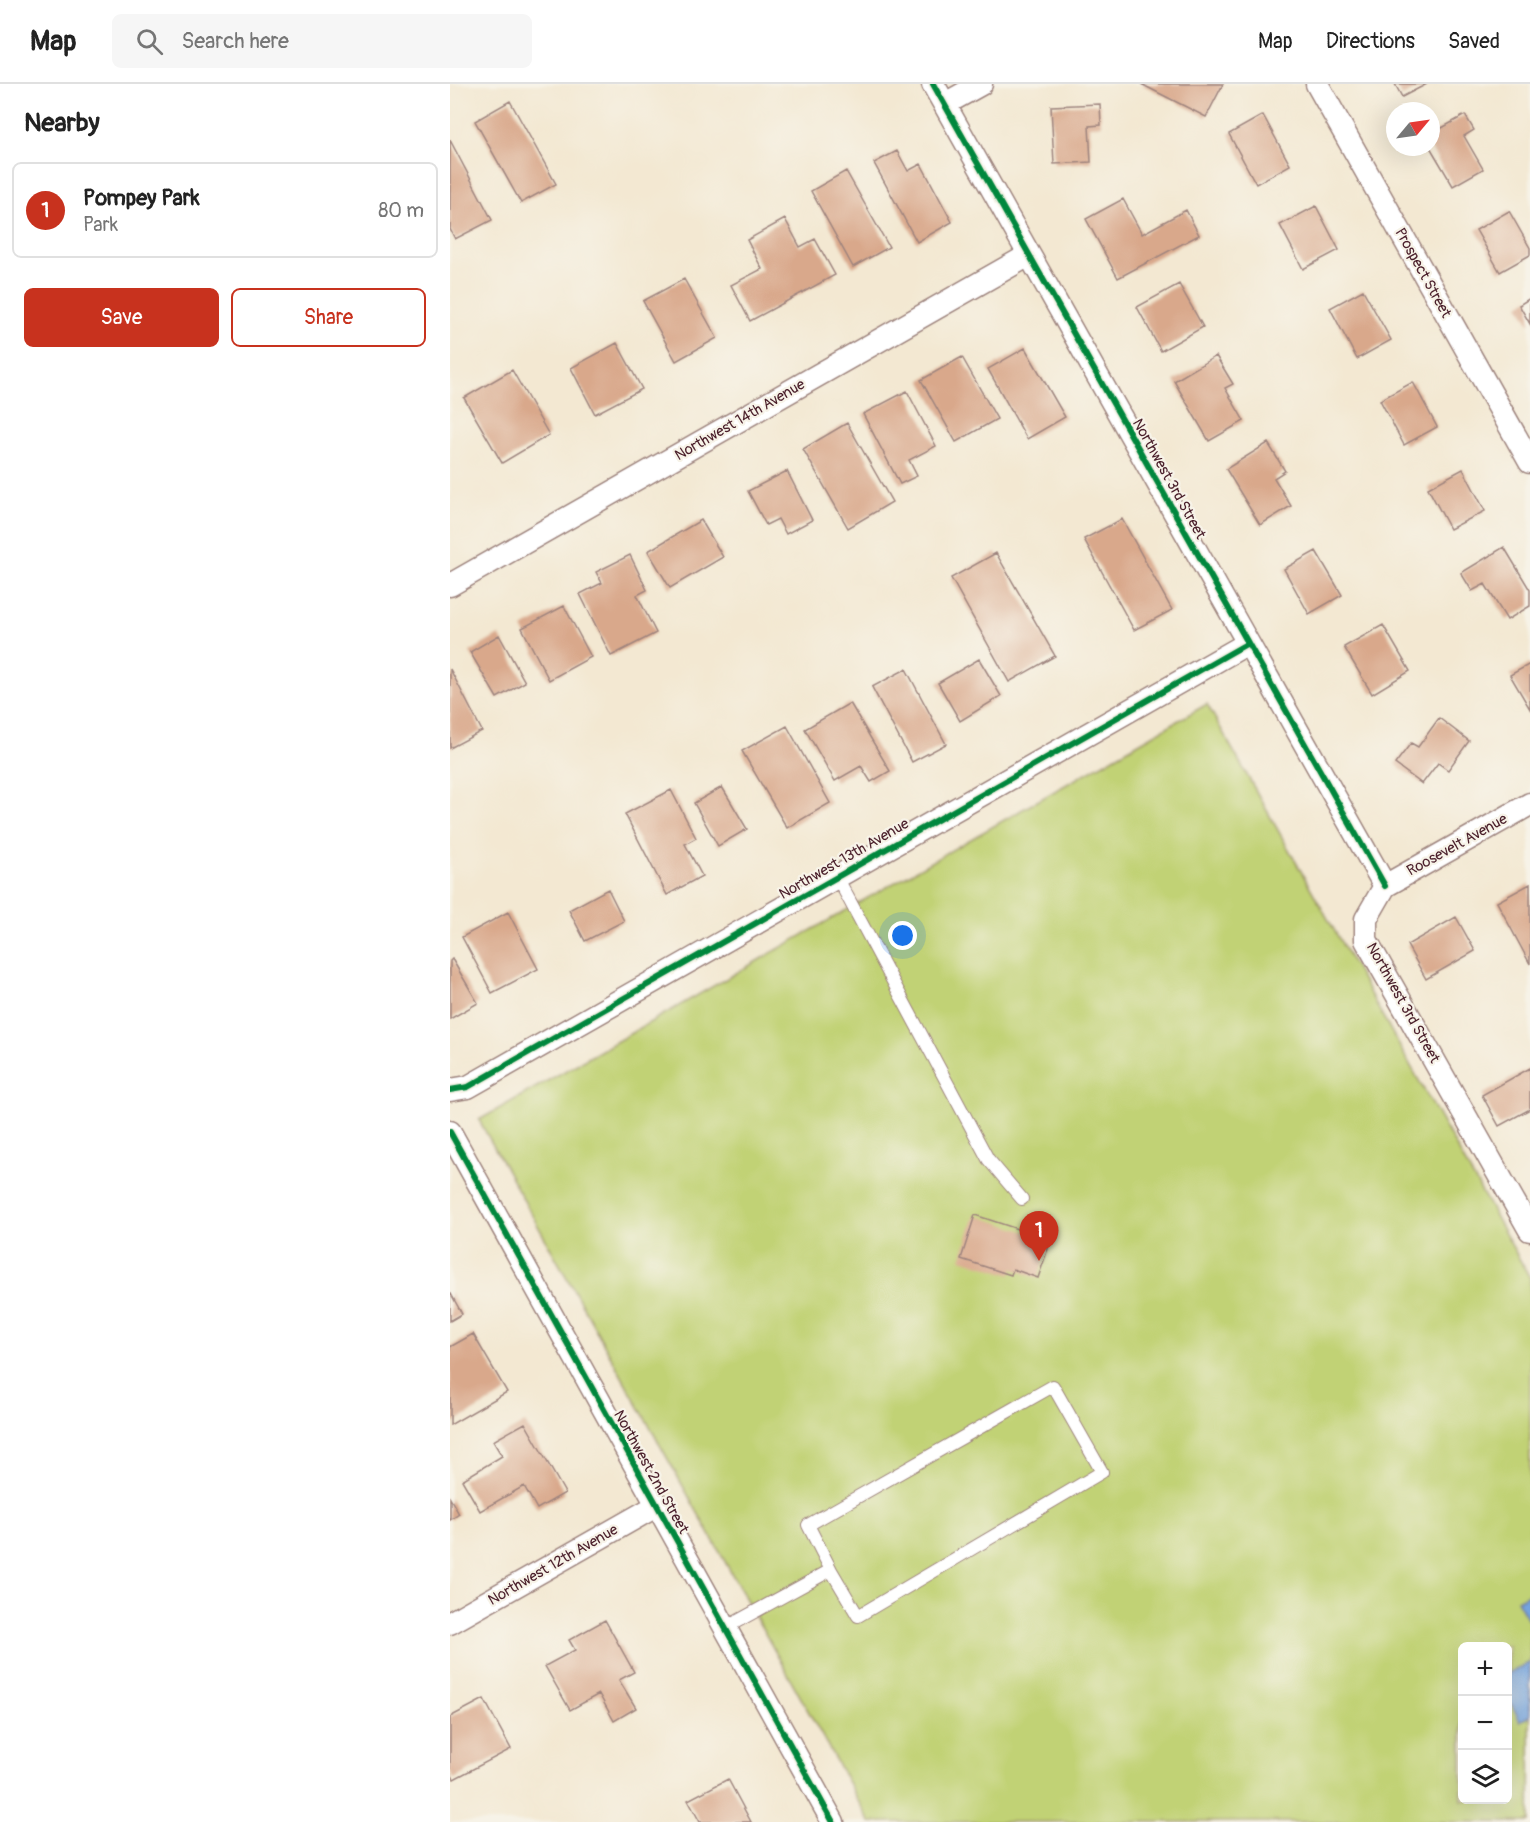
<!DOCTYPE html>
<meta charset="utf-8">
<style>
body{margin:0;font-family:Pangolin,sans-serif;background:#f6f6f6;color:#222}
.controls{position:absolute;right:18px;bottom:18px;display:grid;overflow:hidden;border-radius:9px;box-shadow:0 6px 24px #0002}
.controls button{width:54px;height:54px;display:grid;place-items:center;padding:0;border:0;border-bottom:2px solid #e0e0e0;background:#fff;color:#222;font:30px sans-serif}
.compass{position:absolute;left:936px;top:18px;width:54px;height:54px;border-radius:50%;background:#fff;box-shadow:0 6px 24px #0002;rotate:61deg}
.you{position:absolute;left:453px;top:852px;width:21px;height:21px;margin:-15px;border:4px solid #fff;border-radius:50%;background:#1a73e8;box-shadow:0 0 0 9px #1a73e833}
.badge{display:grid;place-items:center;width:39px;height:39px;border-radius:50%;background:#c8321e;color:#fff;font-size:20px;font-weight:700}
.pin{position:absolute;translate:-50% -50px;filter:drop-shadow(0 2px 3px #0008)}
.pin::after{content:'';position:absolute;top:32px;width:21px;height:18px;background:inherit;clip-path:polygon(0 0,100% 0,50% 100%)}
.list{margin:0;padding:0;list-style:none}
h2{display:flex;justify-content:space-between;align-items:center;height:78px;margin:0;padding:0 24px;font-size:26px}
h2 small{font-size:20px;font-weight:400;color:#767676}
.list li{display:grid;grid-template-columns:39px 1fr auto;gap:18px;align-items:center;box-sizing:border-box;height:96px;margin:0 12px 12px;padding:0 12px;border:2px solid #e0e0e0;border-radius:9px}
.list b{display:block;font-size:22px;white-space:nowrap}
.list p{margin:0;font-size:20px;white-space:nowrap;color:#767676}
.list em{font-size:20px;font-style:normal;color:#767676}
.actions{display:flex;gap:12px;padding:18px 24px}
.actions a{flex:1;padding:14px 0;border:2px solid #c8321e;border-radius:9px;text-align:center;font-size:21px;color:#c8321e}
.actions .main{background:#c8321e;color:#fff}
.icon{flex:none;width:33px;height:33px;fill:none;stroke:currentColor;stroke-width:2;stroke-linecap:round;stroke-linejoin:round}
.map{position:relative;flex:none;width:1080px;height:1738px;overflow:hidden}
header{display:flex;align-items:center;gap:36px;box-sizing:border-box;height:84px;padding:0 30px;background:#fff;border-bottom:2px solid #e0e0e0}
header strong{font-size:28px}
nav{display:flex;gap:33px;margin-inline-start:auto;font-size:21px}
.search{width:420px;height:54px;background:#f6f6f6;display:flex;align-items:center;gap:15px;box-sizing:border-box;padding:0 21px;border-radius:9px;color:#767676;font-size:22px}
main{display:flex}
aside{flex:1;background:#fff}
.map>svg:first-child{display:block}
.green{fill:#c1d274;stroke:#867850;stroke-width:1.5;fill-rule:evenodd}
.water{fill:#75a4df;stroke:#606285;stroke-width:1.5}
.building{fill:#d9a88b}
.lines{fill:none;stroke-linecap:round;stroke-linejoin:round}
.service-casing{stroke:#9e847e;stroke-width:14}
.minor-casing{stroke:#9e847e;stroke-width:25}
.service{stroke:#fff;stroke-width:12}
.minor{stroke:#fff;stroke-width:22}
.cycleway-casing{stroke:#f7f3e8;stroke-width:10}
.cycleway{stroke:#00873e;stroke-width:6}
.labels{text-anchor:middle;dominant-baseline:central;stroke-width:4.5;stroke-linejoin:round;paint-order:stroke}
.street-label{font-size:15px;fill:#4a1f2b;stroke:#f7f3e8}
</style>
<header>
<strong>Map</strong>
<div class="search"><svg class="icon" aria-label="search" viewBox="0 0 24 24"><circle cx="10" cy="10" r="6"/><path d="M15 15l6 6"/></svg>Search here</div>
<nav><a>Map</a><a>Directions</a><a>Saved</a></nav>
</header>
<main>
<aside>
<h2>Nearby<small></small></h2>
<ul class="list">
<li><span class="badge">1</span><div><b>Pompey Park</b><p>Park</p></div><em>80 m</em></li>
</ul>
<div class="actions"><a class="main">Save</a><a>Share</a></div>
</aside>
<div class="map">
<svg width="1080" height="1738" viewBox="0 0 1080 1738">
<rect width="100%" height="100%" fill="#f7f3e8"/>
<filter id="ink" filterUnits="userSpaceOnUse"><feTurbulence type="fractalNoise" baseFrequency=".0167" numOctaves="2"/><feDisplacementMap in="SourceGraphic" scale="12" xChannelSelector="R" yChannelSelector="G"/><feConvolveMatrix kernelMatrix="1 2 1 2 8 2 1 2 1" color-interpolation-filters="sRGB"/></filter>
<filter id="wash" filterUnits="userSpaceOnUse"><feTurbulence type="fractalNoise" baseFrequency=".008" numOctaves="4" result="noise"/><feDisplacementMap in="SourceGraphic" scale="24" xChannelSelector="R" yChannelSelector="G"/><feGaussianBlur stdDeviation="1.35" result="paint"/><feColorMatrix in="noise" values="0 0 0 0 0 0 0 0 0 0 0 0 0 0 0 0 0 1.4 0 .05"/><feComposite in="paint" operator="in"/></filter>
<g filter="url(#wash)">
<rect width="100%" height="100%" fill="#f3e8d2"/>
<path class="green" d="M 757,620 L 1080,1194 L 1080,1738 L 420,1738 L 29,1036 ZM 1012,1562 L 1058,1562 L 1058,1716 L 1012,1716 Z"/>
<path class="water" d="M 1080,1509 L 1080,1539 L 1067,1516 Z
M 1080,1578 L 1080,1632 L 1070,1637 L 1058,1614 L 1058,1590 Z"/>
<g id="blocks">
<path class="building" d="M 691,0 L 773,0 L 756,33 Z
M 945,0 L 977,0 L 952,13 Z
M 60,17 L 106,100 L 71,119 L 25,37 Z
M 650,20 L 651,41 L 639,42 L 641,78 L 604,80 L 601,22 Z
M 813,31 L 840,81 L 806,100 L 779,50 Z
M 1015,31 L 1024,46 L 1014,52 L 1033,85 L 1003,102 L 980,63 L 981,50 Z
M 0,56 L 42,136 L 5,155 L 0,145 Z
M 447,67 L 458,87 L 471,80 L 502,138 L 467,158 L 424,79 Z
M 396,87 L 439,163 L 403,183 L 361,107 Z
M 673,115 L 692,150 L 736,126 L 749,151 L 668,194 L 636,135 Z
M 866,122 L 889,166 L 853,185 L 830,141 Z
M 1059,127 L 1080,164 L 1080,171 L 1050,188 L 1026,146 Z
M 335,135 L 350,163 L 365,155 L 385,191 L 300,237 L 281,201 L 312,185 L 297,156 Z
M 234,195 L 267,254 L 226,277 L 193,217 Z
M 729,200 L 753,243 L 711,267 L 687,223 Z
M 913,206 L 941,256 L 907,275 L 880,224 Z
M 1080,214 L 1080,240 L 1069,221 Z
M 167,259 L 192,305 L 145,330 L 121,284 Z
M 575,264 L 615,333 L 577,355 L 538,285 Z
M 766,272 L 783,300 L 775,304 L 794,337 L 759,357 L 724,297 Z
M 512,273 L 547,335 L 506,358 L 471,296 Z
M 62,286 L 99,351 L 52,379 L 14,314 Z
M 963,298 L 987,343 L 954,361 L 930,316 Z
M 457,307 L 486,362 L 459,376 L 467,392 L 450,400 L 413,330 Z
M 397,339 L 442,418 L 398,444 L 353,365 Z
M 818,359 L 835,387 L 824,394 L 841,422 L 810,441 L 776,385 Z
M 1013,385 L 1035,427 L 1000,445 L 978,404 Z
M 337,387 L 362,436 L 336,450 L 328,435 L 316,441 L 298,407 Z
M 672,435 L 722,526 L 684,546 L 634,455 Z
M 251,436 L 273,473 L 220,504 L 198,467 Z
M 1054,463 L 1080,506 L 1080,522 L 1057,536 L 1035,500 L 1022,507 L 1011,489 Z
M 866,467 L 892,511 L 859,530 L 834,485 Z
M 546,469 L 605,572 L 559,598 L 501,494 Z
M 180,471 L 197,506 L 187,511 L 206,549 L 161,572 L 130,510 L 152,499 L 146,488 Z
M 114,522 L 141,573 L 99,596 L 72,544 Z
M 933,541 L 960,587 L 922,610 L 894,563 Z
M 49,551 L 75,598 L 47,614 L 20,568 Z
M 529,575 L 551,612 L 510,637 L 488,599 Z
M 1080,580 L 1080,625 L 1060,591 Z
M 0,585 L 32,647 L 0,664 Z
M 456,585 L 496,660 L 462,678 L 422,603 Z
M 400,619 L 440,687 L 421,698 L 411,682 L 385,697 L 355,645 Z
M 989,634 L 1019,657 L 998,686 L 988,679 L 972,700 L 945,680 L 961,659 L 968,663 Z
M 337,642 L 380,719 L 337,744 L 292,667 Z
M 272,703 L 297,745 L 268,762 L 244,719 Z
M 221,706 L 246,754 L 235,760 L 252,792 L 217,811 L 175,730 Z
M 1080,800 L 1080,880 L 1047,818 Z
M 158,805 L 174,837 L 135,857 L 119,826 Z
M 58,828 L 88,885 L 42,909 L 12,853 Z
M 1006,833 L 1025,867 L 976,895 L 957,861 Z
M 2,875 L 28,919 L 0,935 L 0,877 Z
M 1080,984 L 1080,1025 L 1049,1042 L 1032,1011 Z
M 525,1131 L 601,1156 L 588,1194 L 563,1185 L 561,1191 L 511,1175 Z
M 0,1208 L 12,1230 L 0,1237 Z
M 23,1250 L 57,1308 L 0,1341 L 0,1263 Z
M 75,1339 L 115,1409 L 87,1425 L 74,1402 L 30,1427 L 12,1396 L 52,1372 L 43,1357 Z
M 0,1414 L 9,1430 L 0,1436 Z
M 155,1536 L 184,1588 L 169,1596 L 186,1624 L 164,1637 L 149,1610 L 120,1626 L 95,1582 L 125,1566 L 119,1556 Z
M 34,1615 L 61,1665 L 4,1695 L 0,1688 L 0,1633 Z
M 278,1695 L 301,1738 L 250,1738 L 238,1716 Z"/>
</g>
</g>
<g filter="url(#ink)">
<use href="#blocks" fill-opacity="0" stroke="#9e847e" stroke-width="1.5"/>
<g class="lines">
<g class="service-casing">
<path id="service" d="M 387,793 L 538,1075 L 572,1115
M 275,1544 L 381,1486 L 358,1441 L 603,1302 L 652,1388 L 408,1532 L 381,1486"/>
</g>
<g class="minor-casing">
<path id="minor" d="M 483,0 L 935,802
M 867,0 L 1080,378
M 495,20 L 531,0
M 0,501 L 579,171
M 935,802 L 916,835 L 916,856 L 1080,1146
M 935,802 L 1080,720
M 0,1006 L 18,1003 L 798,559
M 0,1048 L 383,1738
M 0,1539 L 206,1422"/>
</g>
<use href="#service" class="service"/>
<use href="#minor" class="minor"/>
<g class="cycleway-casing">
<path id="cycleway" d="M 483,0 L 935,802
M 0,1006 L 18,1003 L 798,559
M 0,1048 L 383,1738"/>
</g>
<use href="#cycleway" class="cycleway"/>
</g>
</g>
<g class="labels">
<g class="street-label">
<text transform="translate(973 189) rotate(61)">Prospect Street</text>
<text transform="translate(290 336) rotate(-30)">Northwest 14th Avenue</text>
<text transform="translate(719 395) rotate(61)">Northwest 3rd Street</text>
<text transform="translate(1007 761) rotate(-29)">Roosevelt Avenue</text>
<text transform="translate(394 775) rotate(-30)">Northwest 13th Avenue</text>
<text transform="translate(953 919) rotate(61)">Northwest 3rd Street</text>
<text transform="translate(201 1388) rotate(61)">Northwest 2nd Street</text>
<text transform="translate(103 1481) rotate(-30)">Northwest 12th Avenue</text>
</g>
</g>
</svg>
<div class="controls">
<button>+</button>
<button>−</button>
<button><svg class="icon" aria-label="layers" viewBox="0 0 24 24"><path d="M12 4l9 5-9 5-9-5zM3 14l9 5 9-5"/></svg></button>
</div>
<svg class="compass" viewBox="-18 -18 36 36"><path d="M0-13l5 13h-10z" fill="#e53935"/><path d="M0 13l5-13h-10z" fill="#767676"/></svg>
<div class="you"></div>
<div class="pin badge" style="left:589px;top:1177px">1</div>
</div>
</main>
